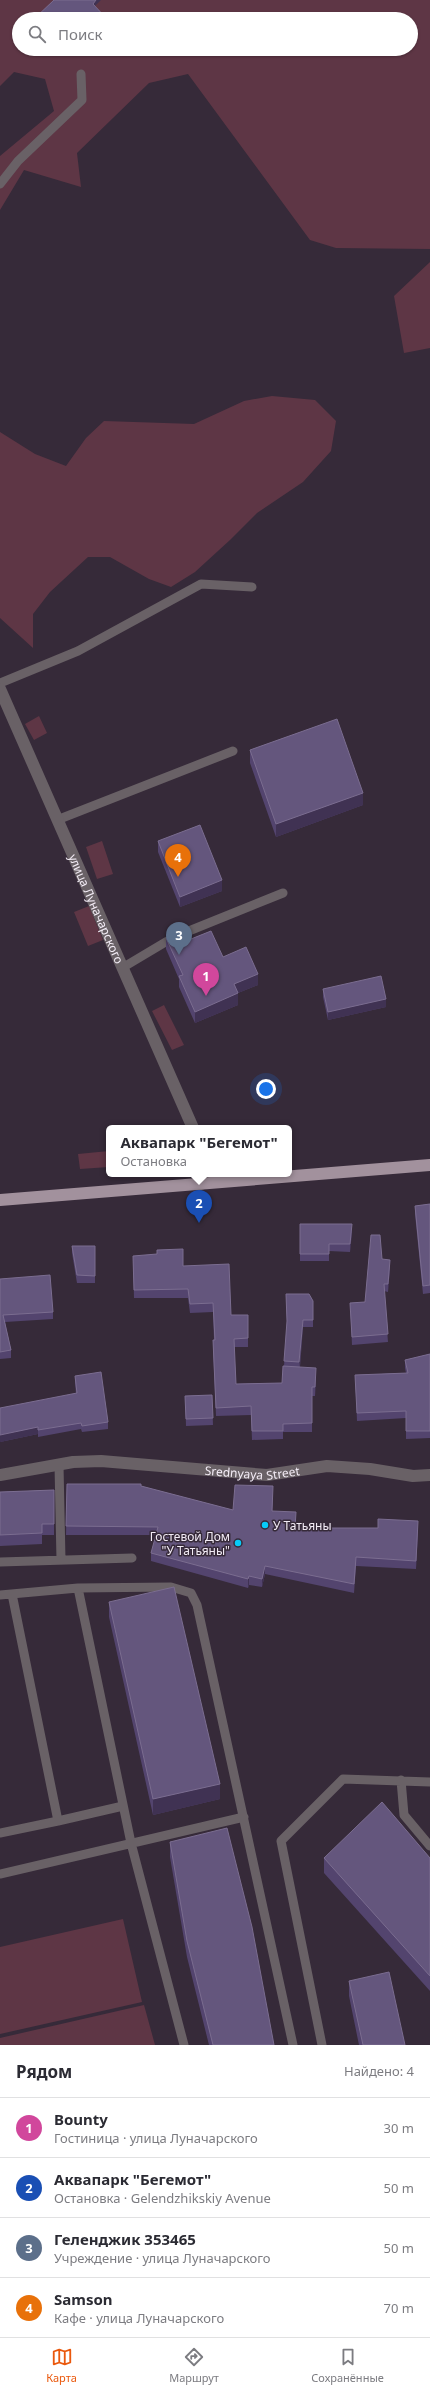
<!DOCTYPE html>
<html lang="ru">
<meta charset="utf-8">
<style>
body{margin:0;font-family:"Noto Sans",sans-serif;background:#f2f2f3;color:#2b2b33}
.you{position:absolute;left:266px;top:1089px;width:14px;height:14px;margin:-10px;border:3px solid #fff;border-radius:50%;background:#1a73e8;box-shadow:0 0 0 6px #1a73e833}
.badge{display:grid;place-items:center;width:26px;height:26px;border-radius:50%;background:#ea580c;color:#fff;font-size:13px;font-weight:700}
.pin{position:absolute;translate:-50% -33px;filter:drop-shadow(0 1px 2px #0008)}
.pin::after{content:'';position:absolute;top:21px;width:14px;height:12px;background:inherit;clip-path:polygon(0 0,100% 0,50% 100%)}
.popup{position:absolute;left:106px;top:1125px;width:186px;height:52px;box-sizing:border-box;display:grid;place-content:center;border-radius:6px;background:#fff;filter:drop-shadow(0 1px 3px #0005);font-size:13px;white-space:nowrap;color:#7c7c81}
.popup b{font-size:15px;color:#2b2b33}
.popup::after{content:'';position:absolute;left:50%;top:100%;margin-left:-8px;border:8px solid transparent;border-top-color:#fff}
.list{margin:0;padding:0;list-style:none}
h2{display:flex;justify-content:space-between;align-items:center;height:52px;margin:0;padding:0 16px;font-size:17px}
h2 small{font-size:13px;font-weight:400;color:#7c7c81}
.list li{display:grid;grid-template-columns:26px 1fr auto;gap:12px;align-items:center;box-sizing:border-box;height:60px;padding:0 16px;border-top:1px solid #e1e1e2}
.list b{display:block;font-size:15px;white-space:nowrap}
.list p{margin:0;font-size:13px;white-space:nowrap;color:#7c7c81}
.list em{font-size:13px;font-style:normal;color:#7c7c81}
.icon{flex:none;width:22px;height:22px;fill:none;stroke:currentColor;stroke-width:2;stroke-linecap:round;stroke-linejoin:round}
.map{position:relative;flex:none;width:430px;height:2045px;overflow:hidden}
.search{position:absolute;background:#fff;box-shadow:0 1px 3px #0004;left:12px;right:12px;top:12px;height:44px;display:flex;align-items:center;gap:10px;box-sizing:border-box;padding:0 14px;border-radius:22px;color:#7c7c81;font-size:15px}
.sheet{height:292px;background:#fff}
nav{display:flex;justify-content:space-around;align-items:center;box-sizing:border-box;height:56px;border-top:1px solid #e1e1e2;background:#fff;font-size:11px;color:#7c7c81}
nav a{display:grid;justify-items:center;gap:2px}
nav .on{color:#ea580c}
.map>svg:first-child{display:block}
.green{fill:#5e3645;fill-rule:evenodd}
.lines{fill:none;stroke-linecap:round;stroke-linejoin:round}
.lane{stroke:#696166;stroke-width:9}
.street{stroke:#696166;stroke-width:12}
.primary{stroke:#a2919d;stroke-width:12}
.wall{fill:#53446e}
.shaded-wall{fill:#403253}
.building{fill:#64567d;stroke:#7b6d90}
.poi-dot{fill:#07cbf9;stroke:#362a39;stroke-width:1.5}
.labels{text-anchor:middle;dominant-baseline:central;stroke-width:3;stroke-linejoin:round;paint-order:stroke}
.street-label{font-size:12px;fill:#f3ecf6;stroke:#362a39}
.poi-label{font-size:12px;fill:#f3ecf6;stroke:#362a39;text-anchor:start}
</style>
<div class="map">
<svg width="430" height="2045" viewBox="0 0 430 2045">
<rect width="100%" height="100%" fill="#362a39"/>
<path class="green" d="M 0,0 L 430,0 L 430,249 L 336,248 L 310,240 L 188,74 L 149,83 L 77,153 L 81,187 L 24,170 L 0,210 L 0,156 L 54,111 L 45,79 L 14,72 L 0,86 ZM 19,19 L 411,19 L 411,49 L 19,49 Z
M 430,262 L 430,348 L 404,353 L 394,296 Z
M 272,396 L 315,400 L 336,421 L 331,451 L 303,482 L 257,513 L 230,540 L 195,572 L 171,587 L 149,579 L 110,557 L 88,557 L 50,592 L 33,614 L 33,648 L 0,618 L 0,432 L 35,454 L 66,466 L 86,438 L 104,421 L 194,424 L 244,401 Z
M 39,716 L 47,733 L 34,740 L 25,724 Z
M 102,841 L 113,874 L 97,879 L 86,847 Z
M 89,906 L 103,940 L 88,946 L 74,912 Z
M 164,1005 L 184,1045 L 172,1050 L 152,1011 Z
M 109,1151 L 109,1167 L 80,1169 L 78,1154 Z
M 123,1919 L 142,2002 L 0,2034 L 0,1947 Z
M 144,2005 L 155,2045 L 0,2045 L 0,2038 Z"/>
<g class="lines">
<path class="lane" d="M 0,184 L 18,161 L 82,100 L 81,74
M 0,683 L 78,651 L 201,584 L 252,587
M 57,820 L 233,751
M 122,968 L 174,937 L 283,893
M 59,1465 L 61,1560
M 0,1562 L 132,1558
M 78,1588 L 171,1587 L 191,1593 L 197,1605 L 293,2045
M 12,1594 L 58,1821 L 123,1806
M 0,1595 L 78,1588 L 131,1843 L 184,2045
M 401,1780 L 404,1815 L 430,1846
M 0,1833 L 58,1821
M 0,1874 L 244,1817
M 322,2045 L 281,1841 L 343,1779 L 430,1782"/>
<g class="street">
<path id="s1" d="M 0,689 L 193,1128"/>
<path d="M 201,1174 L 201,1184"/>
<path id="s2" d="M 0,1475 L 73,1462 L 101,1461 L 267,1475 L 327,1466 L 370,1469 L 413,1476 L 430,1475"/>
</g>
<path class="primary" d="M 0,1200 L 430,1165"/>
</g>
<path class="wall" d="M 56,49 L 67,49 L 61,54 Z
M 89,49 L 99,49 L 94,54 Z
M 250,750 L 363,805 L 276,837 L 250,763 Z
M 158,841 L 222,891 L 180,907 L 158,852 Z
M 166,938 L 186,941 L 223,957 L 258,985 L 238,993 L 238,1005 L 195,1023 L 179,987 L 179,979 L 166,949 Z
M 323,989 L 386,1007 L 328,1020 L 323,997 Z
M 430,1204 L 430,1293 L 423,1294 L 415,1214 L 415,1206 Z
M 300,1224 L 352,1232 L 350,1252 L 329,1251 L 329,1261 L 300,1261 Z
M 72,1246 L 95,1246 L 95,1283 L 77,1283 L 72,1253 Z
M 133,1256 L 183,1266 L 231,1315 L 248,1315 L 248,1347 L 234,1347 L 236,1384 L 282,1383 L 284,1366 L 287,1323 L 286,1294 L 313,1301 L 313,1327 L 303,1327 L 300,1367 L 316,1377 L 315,1396 L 312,1396 L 312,1432 L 283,1432 L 283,1439 L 252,1440 L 251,1415 L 216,1416 L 213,1348 L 213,1340 L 214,1340 L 213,1312 L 190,1313 L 188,1298 L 134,1298 Z
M 382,1259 L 390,1268 L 388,1292 L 384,1291 L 388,1342 L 352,1345 L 350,1303 L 365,1302 Z
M 0,1279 L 53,1312 L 53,1319 L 5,1322 L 11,1350 L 11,1358 L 0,1359 Z
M 430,1354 L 430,1438 L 406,1439 L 406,1418 L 357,1421 L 355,1375 L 406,1373 L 405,1368 L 405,1360 Z
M 75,1376 L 108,1422 L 108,1429 L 82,1432 L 81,1429 L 38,1437 L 38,1434 L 0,1442 L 76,1394 L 75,1382 Z
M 212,1395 L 213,1425 L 186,1426 L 185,1396 Z
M 67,1484 L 141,1486 L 233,1510 L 273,1495 L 272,1511 L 296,1521 L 296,1528 L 418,1530 L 416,1569 L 356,1566 L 354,1593 L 265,1574 L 262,1587 L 249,1585 L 248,1588 L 151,1561 L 151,1553 L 156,1535 L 66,1535 Z
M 54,1490 L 54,1535 L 42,1535 L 42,1544 L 0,1546 L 0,1492 Z
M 109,1602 L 220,1799 L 153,1815 L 109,1617 Z
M 170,1842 L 274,2045 L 209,2045 L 187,1957 L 170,1857 Z
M 324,1858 L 430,1858 L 430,1991 L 324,1873 Z
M 349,1981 L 405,2045 L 359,2045 L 349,1996 Z"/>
<path class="shaded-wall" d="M 96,0 L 101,0 L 93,8 L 93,4 Z
M 63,49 L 67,49 L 61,54 L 61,50 Z
M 95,49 L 99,49 L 94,54 L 94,50 Z
M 363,793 L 363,805 L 276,837 L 276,824 Z
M 222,880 L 222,891 L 180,907 L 180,897 Z
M 258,974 L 258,985 L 238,993 L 238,1005 L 195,1023 L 195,1012 L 234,984 Z
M 386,999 L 386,1007 L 328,1020 L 328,1012 Z
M 352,1224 L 352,1232 L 350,1252 L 350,1244 Z
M 390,1260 L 390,1268 L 388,1292 L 388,1284 Z
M 303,1320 L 303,1327 L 299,1369 L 299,1362 Z
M 316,1368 L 316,1377 L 315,1396 L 315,1387 Z
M 38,1427 L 38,1434 L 0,1442 L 0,1435 Z
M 273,1486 L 273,1495 L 272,1519 L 272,1511 Z
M 418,1521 L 418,1530 L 416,1569 L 416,1561 Z
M 265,1566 L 265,1574 L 262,1587 L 262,1579 Z
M 249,1576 L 249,1585 L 248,1588 L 248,1579 Z
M 220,1784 L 220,1799 L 153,1815 L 153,1799 Z"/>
<path class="building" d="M 54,0 L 96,0 L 93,4 L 107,19 L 34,19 Z
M 337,719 L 363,793 L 276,824 L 250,750 Z
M 200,825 L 222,880 L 180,897 L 158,841 Z
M 182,930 L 186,941 L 211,931 L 223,957 L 246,947 L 258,974 L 234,984 L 238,993 L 195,1012 L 179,976 L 183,975 L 166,938 Z
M 381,976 L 386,999 L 328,1012 L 323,989 Z
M 430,1204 L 430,1285 L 423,1286 L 415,1206 Z
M 300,1224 L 352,1224 L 350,1244 L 329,1244 L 329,1254 L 300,1254 Z
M 371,1235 L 380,1235 L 382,1259 L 390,1260 L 388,1284 L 384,1284 L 388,1334 L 352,1337 L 350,1303 L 365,1302 Z
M 72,1246 L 95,1246 L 95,1276 L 77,1275 Z
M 183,1249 L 183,1266 L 229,1264 L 231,1315 L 248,1315 L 248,1338 L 234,1339 L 236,1384 L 282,1383 L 283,1366 L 316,1368 L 315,1387 L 312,1387 L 312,1423 L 283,1424 L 283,1431 L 252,1431 L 251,1406 L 216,1408 L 213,1340 L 215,1340 L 213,1303 L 190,1304 L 188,1289 L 134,1290 L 133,1256 L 157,1254 L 157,1250 Z
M 50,1275 L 53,1312 L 3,1315 L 11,1350 L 0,1352 L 0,1279 Z
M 286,1294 L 309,1294 L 313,1301 L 313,1320 L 303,1320 L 299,1362 L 284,1361 L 287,1321 Z
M 430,1354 L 430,1431 L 406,1431 L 406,1411 L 357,1413 L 355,1375 L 408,1373 L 405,1360 Z
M 101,1372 L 108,1422 L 82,1426 L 81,1423 L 38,1430 L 38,1427 L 0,1435 L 0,1408 L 77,1393 L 75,1376 Z
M 212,1395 L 213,1418 L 186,1419 L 185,1396 Z
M 67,1484 L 141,1484 L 141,1486 L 233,1510 L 235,1485 L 273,1486 L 272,1511 L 296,1512 L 295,1528 L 378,1528 L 378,1519 L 418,1521 L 416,1561 L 356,1557 L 354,1584 L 265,1566 L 262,1579 L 249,1576 L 248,1579 L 151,1553 L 158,1527 L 66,1526 Z
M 54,1490 L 54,1524 L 42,1524 L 42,1533 L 0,1535 L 0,1492 Z
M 174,1587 L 220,1784 L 153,1799 L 109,1602 Z
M 382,1802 L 430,1858 L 430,1976 L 324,1858 Z
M 227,1828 L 252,1927 L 274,2045 L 213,2045 L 187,1941 L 170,1842 Z
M 389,1972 L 405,2045 L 363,2045 L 349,1981 Z"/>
<g class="poi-dot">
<circle cx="265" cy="1525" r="4"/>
<circle cx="238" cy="1543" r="4"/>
</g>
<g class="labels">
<g class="street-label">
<text stroke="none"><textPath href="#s1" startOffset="240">улица Луначарского</textPath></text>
<text stroke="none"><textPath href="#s2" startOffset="254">Srednyaya Street</textPath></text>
</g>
<g class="poi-label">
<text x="273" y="1525">У Татьяны</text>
<text x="230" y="1536" text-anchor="end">Гостевой Дом<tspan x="230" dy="14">"У Татьяны"</tspan></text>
</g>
</g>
</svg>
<div class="you"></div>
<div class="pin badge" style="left:206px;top:996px;background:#d1479c">1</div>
<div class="pin badge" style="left:199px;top:1223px;background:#1a4fb4">2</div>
<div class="popup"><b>Аквапарк &quot;Бегемот&quot;</b>Остановка</div>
<div class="pin badge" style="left:179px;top:955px;background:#5c6f8a">3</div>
<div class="pin badge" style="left:178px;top:877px;background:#e8710a">4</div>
<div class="search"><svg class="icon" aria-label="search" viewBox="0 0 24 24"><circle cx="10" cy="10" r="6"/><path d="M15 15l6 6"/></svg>Поиск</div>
</div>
<section class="sheet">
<h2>Рядом<small>Найдено: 4</small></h2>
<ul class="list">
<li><span class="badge" style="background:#d1479c">1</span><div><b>Bounty</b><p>Гостиница · улица Луначарского</p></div><em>30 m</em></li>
<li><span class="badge" style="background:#1a4fb4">2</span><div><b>Аквапарк &quot;Бегемот&quot;</b><p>Остановка · Gelendzhikskiy Avenue</p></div><em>50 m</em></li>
<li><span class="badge" style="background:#5c6f8a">3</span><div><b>Геленджик 353465</b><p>Учреждение · улица Луначарского</p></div><em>50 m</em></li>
<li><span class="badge" style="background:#e8710a">4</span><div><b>Samson</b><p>Кафе · улица Луначарского</p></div><em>70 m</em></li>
</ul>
</section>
<nav>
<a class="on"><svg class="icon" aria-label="map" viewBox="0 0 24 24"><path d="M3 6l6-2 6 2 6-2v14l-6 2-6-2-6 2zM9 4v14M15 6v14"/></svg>Карта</a>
<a><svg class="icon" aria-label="directions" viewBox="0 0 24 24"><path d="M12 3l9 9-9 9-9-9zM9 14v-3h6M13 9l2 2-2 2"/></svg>Маршрут</a>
<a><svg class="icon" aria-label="saved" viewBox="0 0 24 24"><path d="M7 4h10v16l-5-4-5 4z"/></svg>Сохранённые</a>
</nav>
